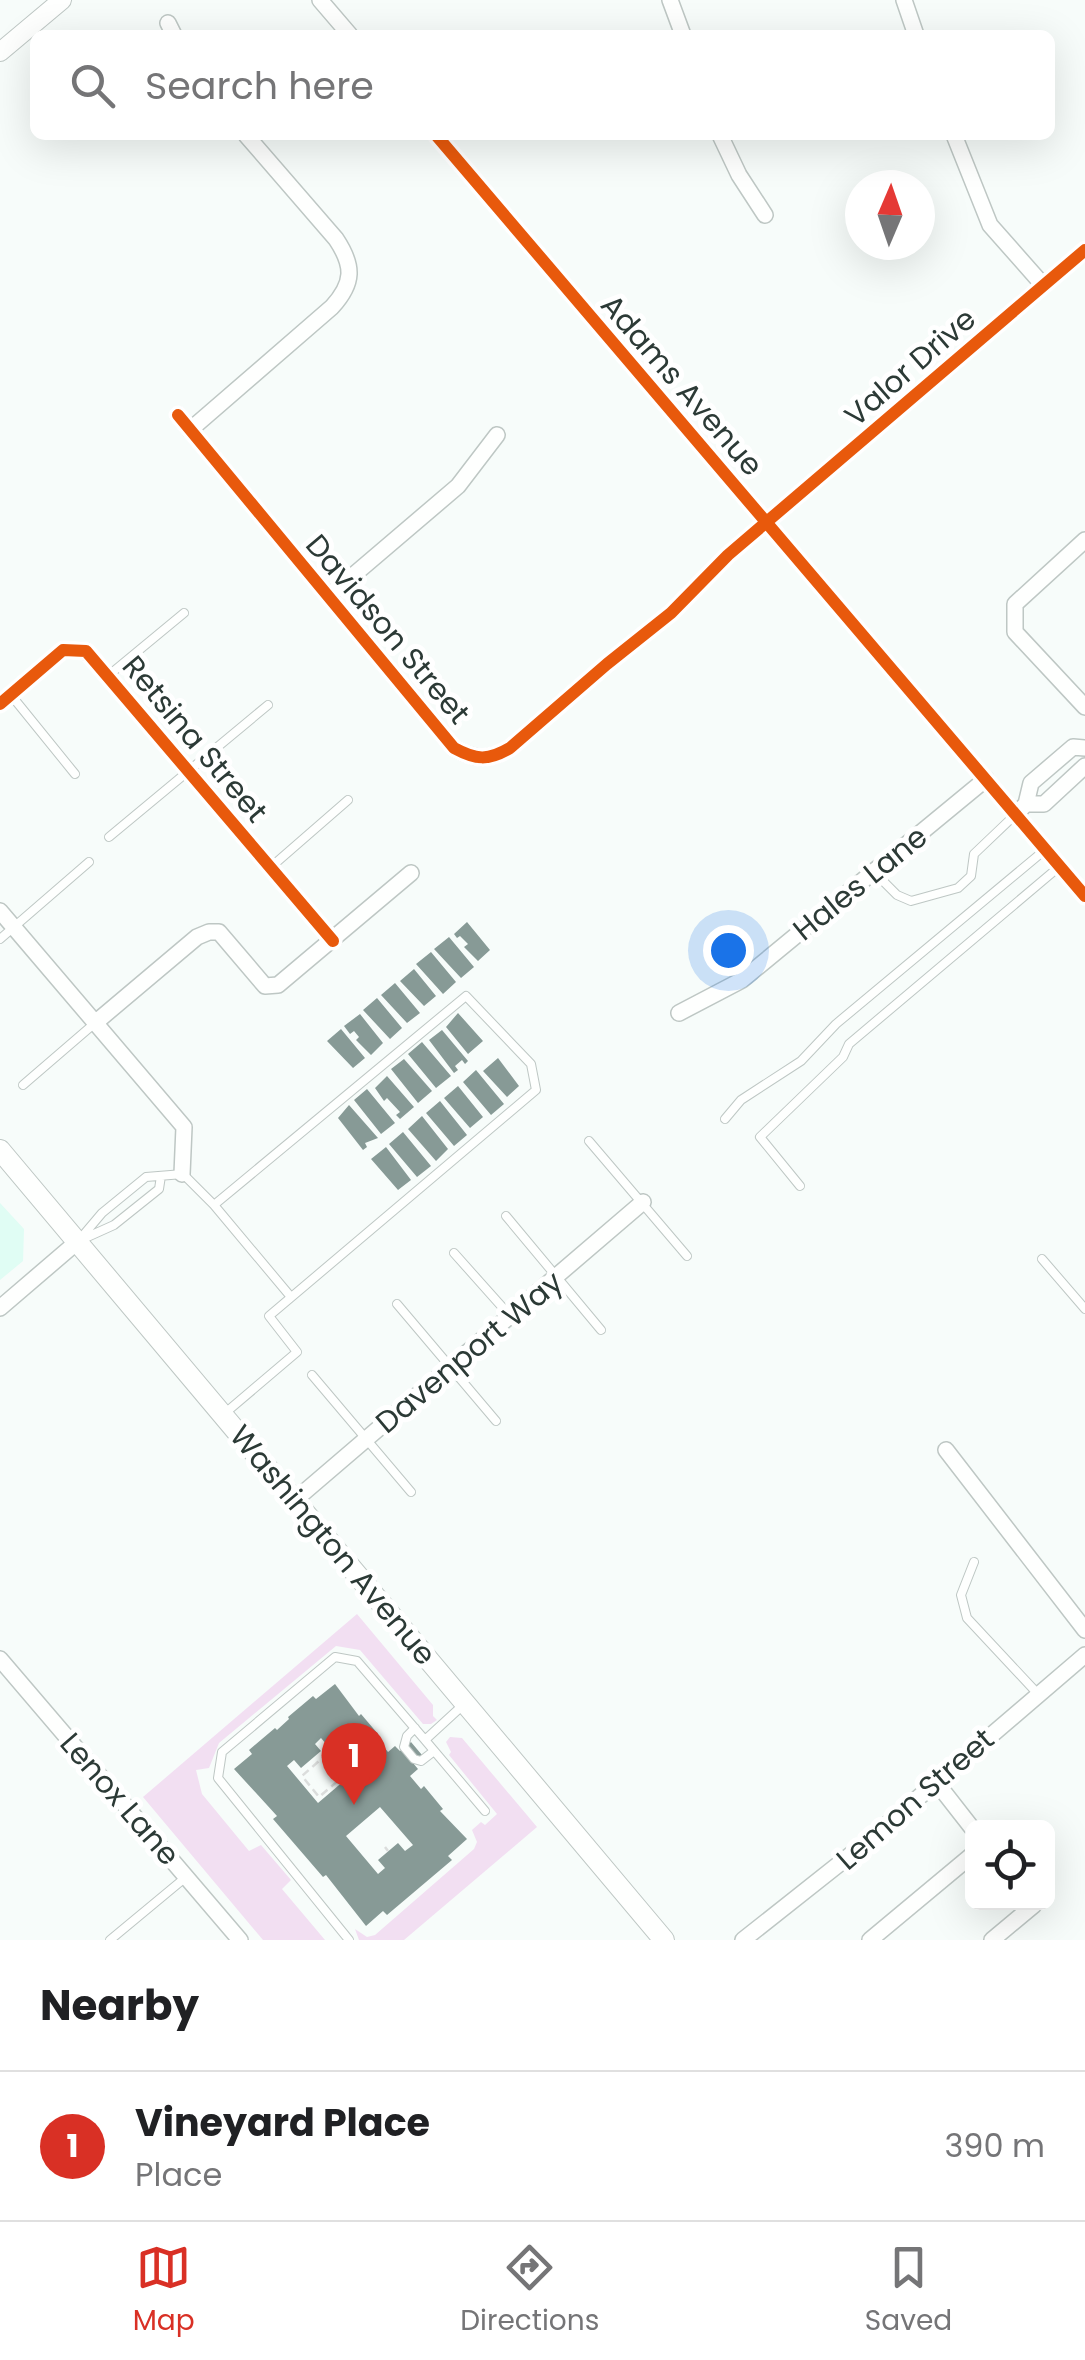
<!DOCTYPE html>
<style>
body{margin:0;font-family:Poppins,sans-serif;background:#f2f2f2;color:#202124}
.controls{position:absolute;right:30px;bottom:30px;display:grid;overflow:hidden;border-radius:15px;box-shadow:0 10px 40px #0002}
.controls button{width:90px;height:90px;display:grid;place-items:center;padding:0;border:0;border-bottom:2px solid #e0e0e0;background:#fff;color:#202124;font:50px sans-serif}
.compass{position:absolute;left:845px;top:170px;width:90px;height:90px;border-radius:50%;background:#fff;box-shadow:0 10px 40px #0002;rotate:2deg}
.you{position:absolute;left:728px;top:950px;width:35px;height:35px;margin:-25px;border:8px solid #fff;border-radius:50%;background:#1a73e8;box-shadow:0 0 0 15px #1a73e833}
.badge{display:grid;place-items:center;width:65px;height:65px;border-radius:50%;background:#d93025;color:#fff;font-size:32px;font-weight:700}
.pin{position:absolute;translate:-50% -82px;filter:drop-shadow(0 2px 5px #0008)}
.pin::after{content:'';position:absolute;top:52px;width:35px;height:30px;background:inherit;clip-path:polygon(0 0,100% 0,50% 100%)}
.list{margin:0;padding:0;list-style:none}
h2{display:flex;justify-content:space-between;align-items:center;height:130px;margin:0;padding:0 40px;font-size:42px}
h2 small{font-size:32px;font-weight:400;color:#757577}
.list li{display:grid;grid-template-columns:65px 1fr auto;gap:30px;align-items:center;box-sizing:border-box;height:150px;padding:0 40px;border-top:2px solid #e0e0e0}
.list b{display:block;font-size:38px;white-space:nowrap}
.list p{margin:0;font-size:32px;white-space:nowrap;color:#757577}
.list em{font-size:32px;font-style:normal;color:#757577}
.icon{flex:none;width:55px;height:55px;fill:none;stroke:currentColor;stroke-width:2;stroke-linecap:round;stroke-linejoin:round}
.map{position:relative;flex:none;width:1085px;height:1940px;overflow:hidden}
.search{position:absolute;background:#fff;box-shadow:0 10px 40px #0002;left:30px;right:30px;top:30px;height:110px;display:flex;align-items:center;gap:25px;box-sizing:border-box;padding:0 35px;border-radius:15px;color:#757577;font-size:38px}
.sheet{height:280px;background:#fff}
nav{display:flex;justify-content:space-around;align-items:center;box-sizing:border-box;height:140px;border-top:2px solid #e0e0e0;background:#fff;font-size:28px;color:#757577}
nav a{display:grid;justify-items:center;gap:5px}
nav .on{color:#d93025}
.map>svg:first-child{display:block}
.built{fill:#e0fdf4}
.green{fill:#f2dff2}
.building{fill:#879a96;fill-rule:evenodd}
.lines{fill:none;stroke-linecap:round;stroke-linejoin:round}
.service-casing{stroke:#bec7c4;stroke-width:10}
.minor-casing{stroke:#bec7c4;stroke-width:18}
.tertiary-casing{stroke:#bec7c4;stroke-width:20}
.secondary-casing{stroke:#bec7c4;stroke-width:22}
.path{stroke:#dbdddc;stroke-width:2.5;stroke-dasharray:8 5;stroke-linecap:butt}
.service{stroke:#fefffe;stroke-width:8}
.minor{stroke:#fefffe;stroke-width:15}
.tertiary{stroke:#fefffe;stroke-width:18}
.secondary{stroke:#fefffe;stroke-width:20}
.cycleway-casing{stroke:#fff;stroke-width:19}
.cycleway{stroke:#e8590c;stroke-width:12}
.labels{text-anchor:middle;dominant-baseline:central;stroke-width:10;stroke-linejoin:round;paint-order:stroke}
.street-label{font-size:30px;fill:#2c3a36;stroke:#fff}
</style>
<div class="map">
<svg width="1085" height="1940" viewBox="0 0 1085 1940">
<rect width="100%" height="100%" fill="#f7fcfa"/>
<path class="built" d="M 0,1203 L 24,1229 L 23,1261 L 0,1280 Z"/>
<path class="green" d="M 357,1614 L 433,1705 L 433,1716 L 437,1720 L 431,1724 L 423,1724 L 360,1650 L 336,1646 L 219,1743 L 209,1768 L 196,1770 L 202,1794 L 249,1851 L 261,1845 L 291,1880 L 282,1889 L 325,1940 L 263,1940 L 143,1797 Z
M 450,1737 L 462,1738 L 537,1827 L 404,1940 L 359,1940 L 355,1929 L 367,1937 L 375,1935 L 474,1849 L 477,1842 L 472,1830 L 481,1822 L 485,1825 L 497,1814 L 449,1755 L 451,1752 L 446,1742 Z"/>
<path class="building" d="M 467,922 L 490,950 L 478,961 L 464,947 L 468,944 L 460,936 L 457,938 L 454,934 Z
M 449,937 L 474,967 L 461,978 L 434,949 Z
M 431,952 L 456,982 L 443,994 L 416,964 Z
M 414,969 L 436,996 L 424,1006 L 400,981 Z
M 395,983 L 420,1013 L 407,1023 L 381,995 Z
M 377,998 L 402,1028 L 390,1039 L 363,1010 Z
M 458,1013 L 483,1041 L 468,1054 L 446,1027 Z
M 360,1014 L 383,1043 L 371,1055 L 356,1040 L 359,1037 L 354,1031 L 350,1034 L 344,1026 Z
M 341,1029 L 365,1058 L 353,1068 L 327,1041 Z
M 442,1030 L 468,1061 L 465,1064 L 462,1060 L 455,1066 L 458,1070 L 454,1073 L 429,1040 Z
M 422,1042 L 451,1076 L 436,1088 L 408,1054 Z
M 498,1058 L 519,1086 L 507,1097 L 483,1071 Z
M 404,1059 L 432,1091 L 418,1103 L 391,1069 Z
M 476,1070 L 504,1104 L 491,1115 L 463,1082 Z
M 387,1076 L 414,1107 L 400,1119 L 396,1115 L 400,1112 L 387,1098 L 384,1101 L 375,1088 Z
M 458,1086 L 483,1117 L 470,1128 L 444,1098 Z
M 367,1089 L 395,1123 L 381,1134 L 354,1100 Z
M 440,1101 L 467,1135 L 454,1146 L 426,1113 Z
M 349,1105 L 378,1138 L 365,1143 L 367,1147 L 363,1150 L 338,1118 Z
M 422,1116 L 448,1149 L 436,1161 L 408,1129 Z
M 403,1132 L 431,1166 L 417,1177 L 389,1144 Z
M 386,1147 L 411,1180 L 398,1190 L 371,1159 Z
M 335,1684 L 359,1716 L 361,1714 L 378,1734 L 375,1736 L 388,1752 L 395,1746 L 400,1751 L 411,1742 L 422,1755 L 413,1763 L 418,1769 L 410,1776 L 421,1789 L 424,1786 L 443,1809 L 440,1811 L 467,1839 L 448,1856 L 452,1860 L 387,1915 L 383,1911 L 366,1926 L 326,1875 L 323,1877 L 273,1819 L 277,1816 L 234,1769 L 252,1754 L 249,1750 L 275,1728 L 277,1730 L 289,1719 L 288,1717 L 313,1696 L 316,1699 ZM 321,1738 L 352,1774 L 318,1803 L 287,1766 L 294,1760 L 301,1768 L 321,1751 L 315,1744 ZM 380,1807 L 413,1845 L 405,1851 L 398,1843 L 378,1860 L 385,1868 L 378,1874 L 346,1836 Z"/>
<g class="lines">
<g class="service-casing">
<path id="service" d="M 109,675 L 184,613
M 11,695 L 75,774
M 109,837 L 268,705
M 271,867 L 348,800
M 874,872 L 897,895 L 911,901 L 958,888 L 971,876 L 974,854 L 1016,814
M 0,939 L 89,862
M 23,1085 L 95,1023
M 725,1119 L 741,1100 L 801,1061 L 836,1024 L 1046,849
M 589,1141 L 687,1256
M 800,1186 L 760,1137 L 843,1057 L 849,1044 L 1060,866
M 214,1205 L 466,996 L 531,1064 L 536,1090 L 269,1316 L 297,1352 L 224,1414
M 506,1216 L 601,1330
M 80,1239 L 102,1213 L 146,1177 L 183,1174 L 214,1205 L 291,1297
M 83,1239 L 114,1225 L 159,1189 L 161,1176
M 454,1253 L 511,1317
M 1042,1259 L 1085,1309
M 397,1304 L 496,1421
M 312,1375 L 411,1492
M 974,1562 L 961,1595 L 967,1618 L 1038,1694
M 415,1728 L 407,1736 L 404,1747 L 414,1759 L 421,1761 L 434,1751
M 425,1740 L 485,1811
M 110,1940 L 186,1877
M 349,1940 L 218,1778 L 222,1752 L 335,1657 L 357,1661 L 425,1740 L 462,1706"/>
</g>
<g class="minor-casing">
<path id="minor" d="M 320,0 L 350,35
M 670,0 L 683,35
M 904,0 L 916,35
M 168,23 L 174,35
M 436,135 L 1085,896
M 720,135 L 739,175 L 765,215
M 954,135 L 990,225 L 1043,285
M 178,415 L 454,748 C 476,760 488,761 510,748 L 607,664 L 671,613 L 728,555 L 1085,250
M 190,430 L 332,307 C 354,283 354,266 336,239 L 246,135
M 1085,540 L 1015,604 L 1015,632 L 1085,707
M 329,596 L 458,486 L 497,435
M 0,704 L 63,650 L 86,651 L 333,941
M 1026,804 L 1044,804 L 1085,766
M 1016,814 L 1026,804 L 1031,783 L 1073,747 L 1085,748
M 0,911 L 184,1127 L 182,1174
M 679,1013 L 742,980 L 986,779
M 95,1023 L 197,937 L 209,932 L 219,932 L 265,986 L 278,985 L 411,873
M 0,1308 L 77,1242
M 946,1450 L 1085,1630
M 295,1500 L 643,1202
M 0,1659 L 240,1940
M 936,1782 L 972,1828
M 743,1940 L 863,1845 L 1085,1655
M 870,1940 L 972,1855
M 992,1940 L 1034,1905 L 1032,1902"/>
</g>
<g class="tertiary-casing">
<path id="tertiary" d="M 0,52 L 62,0"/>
</g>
<g class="secondary-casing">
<path id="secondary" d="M 0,1150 L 664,1940"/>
</g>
<path class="path" d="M 328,1753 L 346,1774 L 319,1797 L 302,1776 Z
M 385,1847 L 388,1851"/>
<use href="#service" class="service"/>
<use href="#minor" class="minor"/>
<use href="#tertiary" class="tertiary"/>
<use href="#secondary" class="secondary"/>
<g class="cycleway-casing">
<path id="cycleway" d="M 436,135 L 1085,896
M 178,415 L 454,748 C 476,760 488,761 510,748 L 607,664 L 671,613 L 728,555 L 1085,250
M 0,704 L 63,650 L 86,651 L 333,941"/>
</g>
<use href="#cycleway" class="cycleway"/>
</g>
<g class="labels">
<g class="street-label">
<text transform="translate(910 367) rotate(-41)">Valor Drive</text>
<text transform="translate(682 385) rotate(49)">Adams Avenue</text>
<text transform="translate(388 629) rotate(50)">Davidson Street</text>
<text transform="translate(195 739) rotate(50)">Retsina Street</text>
<text transform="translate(860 883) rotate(-39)">Hales Lane</text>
<text transform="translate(469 1352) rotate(-40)">Davenport Way</text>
<text transform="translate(333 1545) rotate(50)">Washington Avenue</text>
<text transform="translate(120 1799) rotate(49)">Lenox Lane</text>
<text transform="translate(915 1799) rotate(-41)">Lemon Street</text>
</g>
</g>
</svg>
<div class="controls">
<button><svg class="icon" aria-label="locate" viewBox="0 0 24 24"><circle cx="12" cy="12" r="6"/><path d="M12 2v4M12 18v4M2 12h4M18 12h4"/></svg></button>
</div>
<svg class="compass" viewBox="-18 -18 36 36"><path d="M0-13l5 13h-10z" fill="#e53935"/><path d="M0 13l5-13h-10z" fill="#757577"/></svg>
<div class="you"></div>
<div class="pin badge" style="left:354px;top:1805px">1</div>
<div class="search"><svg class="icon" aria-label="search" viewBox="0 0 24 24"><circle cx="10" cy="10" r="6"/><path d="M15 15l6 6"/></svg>Search here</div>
</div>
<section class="sheet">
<h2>Nearby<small></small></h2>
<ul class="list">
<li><span class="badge">1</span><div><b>Vineyard Place</b><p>Place</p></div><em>390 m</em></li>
</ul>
</section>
<nav>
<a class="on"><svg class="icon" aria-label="map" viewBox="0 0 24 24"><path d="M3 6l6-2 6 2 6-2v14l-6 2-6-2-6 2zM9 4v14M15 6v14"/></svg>Map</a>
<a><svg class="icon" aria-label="directions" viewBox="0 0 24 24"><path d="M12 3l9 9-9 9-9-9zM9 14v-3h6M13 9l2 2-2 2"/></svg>Directions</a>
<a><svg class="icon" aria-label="saved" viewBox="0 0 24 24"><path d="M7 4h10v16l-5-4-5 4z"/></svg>Saved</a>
</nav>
